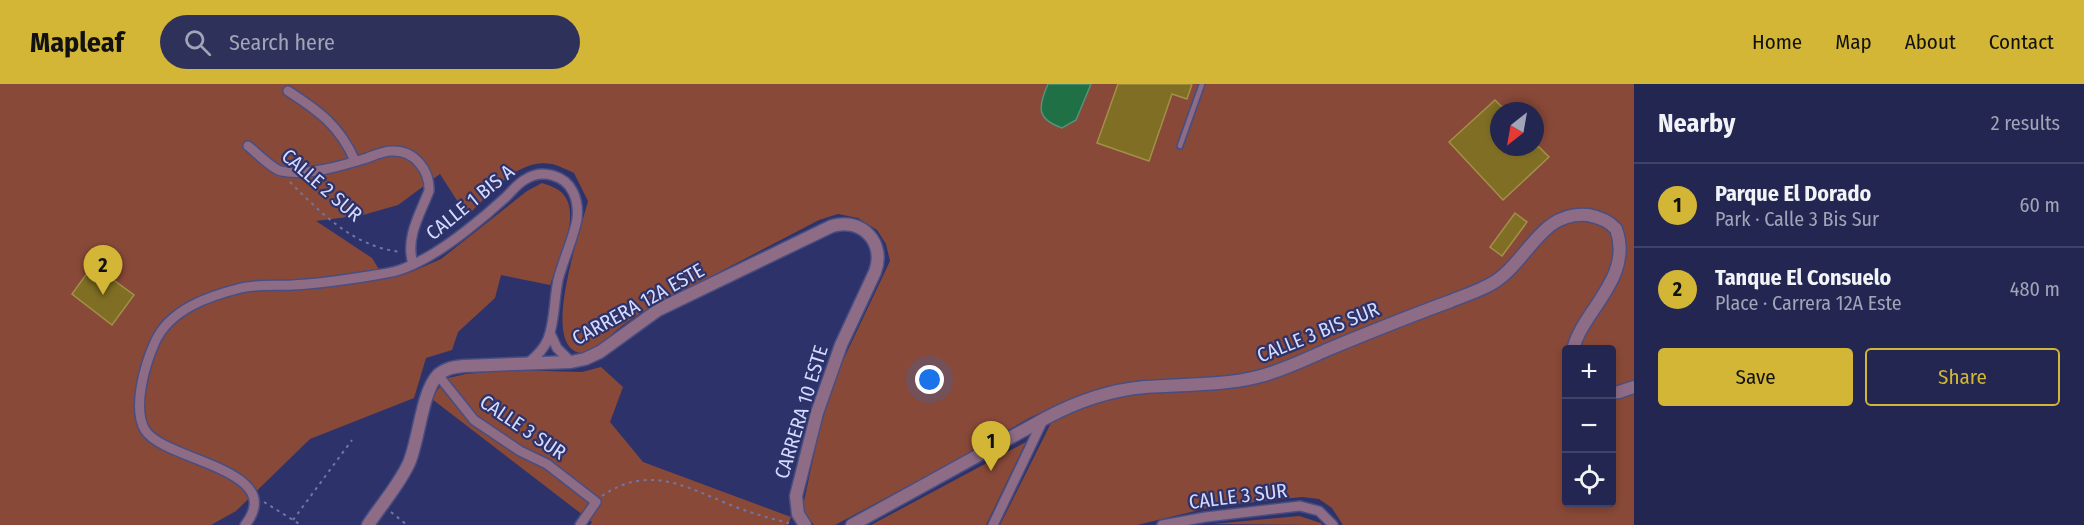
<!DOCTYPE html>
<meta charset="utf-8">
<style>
body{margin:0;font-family:"Fira Sans Condensed",sans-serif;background:#2e325a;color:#f1f3f6}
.controls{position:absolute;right:18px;bottom:18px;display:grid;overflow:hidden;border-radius:6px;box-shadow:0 3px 9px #0003}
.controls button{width:54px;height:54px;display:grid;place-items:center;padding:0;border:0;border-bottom:2px solid #3f4367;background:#222650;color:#f1f3f6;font:30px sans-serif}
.compass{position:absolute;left:1490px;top:18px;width:54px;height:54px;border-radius:50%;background:#222650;box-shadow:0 3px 9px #0003;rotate:211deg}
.you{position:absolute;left:930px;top:296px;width:21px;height:21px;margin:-15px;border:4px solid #fff;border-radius:50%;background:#1a73e8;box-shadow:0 0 0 9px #1a73e833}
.badge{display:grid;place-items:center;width:39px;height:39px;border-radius:50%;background:#d3b635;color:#111;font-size:20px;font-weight:700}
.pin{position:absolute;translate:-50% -50px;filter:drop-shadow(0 2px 3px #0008)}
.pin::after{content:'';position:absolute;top:32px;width:21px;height:18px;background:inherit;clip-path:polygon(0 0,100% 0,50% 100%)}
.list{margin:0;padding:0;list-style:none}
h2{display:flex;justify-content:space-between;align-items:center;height:78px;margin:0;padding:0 24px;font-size:26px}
h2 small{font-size:20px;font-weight:400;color:#a2a5b7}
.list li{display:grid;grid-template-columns:39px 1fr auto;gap:18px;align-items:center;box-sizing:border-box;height:84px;padding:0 24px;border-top:2px solid #3f4367}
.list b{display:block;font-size:22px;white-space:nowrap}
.list p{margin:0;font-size:20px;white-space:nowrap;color:#a2a5b7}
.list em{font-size:20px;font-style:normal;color:#a2a5b7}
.actions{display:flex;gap:12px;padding:18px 24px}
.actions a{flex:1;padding:14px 0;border:2px solid #d3b635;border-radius:6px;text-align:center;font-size:21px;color:#d3b635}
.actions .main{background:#d3b635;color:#111}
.icon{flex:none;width:33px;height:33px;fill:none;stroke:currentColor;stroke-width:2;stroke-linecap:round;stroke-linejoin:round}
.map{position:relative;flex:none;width:1634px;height:441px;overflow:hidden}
header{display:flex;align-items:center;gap:36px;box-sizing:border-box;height:84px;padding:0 30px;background:#d3b635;color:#111}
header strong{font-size:28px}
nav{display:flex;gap:33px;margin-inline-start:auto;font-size:21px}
.search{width:420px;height:54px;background:#2e325a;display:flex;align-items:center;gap:15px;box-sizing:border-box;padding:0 21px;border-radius:33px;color:#a2a5b7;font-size:22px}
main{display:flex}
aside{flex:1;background:#222650}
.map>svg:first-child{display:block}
.green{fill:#894938;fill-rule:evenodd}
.water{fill:#207045;stroke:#56907c;stroke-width:1.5}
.building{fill:#7f6e23;stroke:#a29048;stroke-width:1.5}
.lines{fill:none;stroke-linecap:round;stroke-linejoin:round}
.service-casing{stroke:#484e82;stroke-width:8}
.minor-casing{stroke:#484e82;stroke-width:12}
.tertiary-casing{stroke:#484e82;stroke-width:15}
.path{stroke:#7076a5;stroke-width:2;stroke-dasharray:3 4.5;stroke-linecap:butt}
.service{stroke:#8f6c86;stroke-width:4.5}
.minor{stroke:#8f6c86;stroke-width:9}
.tertiary{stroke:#8f6c86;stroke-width:12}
.labels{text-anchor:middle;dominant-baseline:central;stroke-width:4.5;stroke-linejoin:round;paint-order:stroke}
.street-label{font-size:20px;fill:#d4dbfe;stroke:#2d336a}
</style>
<header>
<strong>Mapleaf</strong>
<div class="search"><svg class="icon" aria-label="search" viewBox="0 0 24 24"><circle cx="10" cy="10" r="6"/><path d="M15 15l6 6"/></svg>Search here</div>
<nav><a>Home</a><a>Map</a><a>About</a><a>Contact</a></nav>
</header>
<main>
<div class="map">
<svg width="1634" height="441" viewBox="0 0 1634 441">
<rect width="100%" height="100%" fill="#2d336a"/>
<path class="green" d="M 0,0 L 1634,0 L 1634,441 L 1343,441 L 1332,424 L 1319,415 L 1302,413 L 1216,422 L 1137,441 L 1000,441 L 1060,321 L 1031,333 L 942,384 L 835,441 L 814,441 L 805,430 L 803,422 L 819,347 L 837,289 L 890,177 L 886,160 L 877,146 L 858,134 L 838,130 L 819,136 L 641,229 C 633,234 625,239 618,245 C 608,253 599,267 585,269 C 581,270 576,268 573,266 C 545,247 581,145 588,117 L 574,89 C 567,86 560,82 552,80 C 518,73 490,110 467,132 L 440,90 L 398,121 L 363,131 L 316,137 L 372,174 L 383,192 L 411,188 L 441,175 L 527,107 L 542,99 C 551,102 561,105 566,114 C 579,136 558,178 550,201 L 501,191 L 495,214 L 458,248 L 452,266 L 426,274 L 414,314 L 310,355 L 236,427 L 211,441 L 0,441 ZM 1499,27 L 1535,27 L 1535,63 L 1499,63 ZM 1566,266 L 1612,266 L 1612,418 L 1566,418 Z
M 601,283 L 623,303 L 610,338 L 643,378 L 791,433 L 788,441 L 590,441 L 592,438 L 432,315 L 438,305 L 448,294 L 466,290 L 509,286 L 582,288 Z
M 1026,358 L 986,441 L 871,441 Z
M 1299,432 L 1321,439 L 1322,441 L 1213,440 Z"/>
<path class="water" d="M 1048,0 L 1091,0 L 1076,36 L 1062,44 C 1036,35 1038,23 1048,0 Z"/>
<path class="building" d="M 1118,0 L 1192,0 L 1187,15 L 1172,10 L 1149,77 L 1097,59 Z
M 1495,16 L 1506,27 L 1499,27 L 1499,63 L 1539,63 L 1549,73 L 1503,116 L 1449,58 Z
M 1515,129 L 1527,138 L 1502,172 L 1490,163 Z
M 93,181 L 134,211 L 112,241 L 72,210 Z"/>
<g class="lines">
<g class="service-casing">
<path id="service" d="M 1180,62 L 1202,0"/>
</g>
<g class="minor-casing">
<path id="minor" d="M 288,7 C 319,27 340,42 355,77
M 248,62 C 256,68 272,85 281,87 C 305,93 344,81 367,74 C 375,71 385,66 394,67 C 415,67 430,87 429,107 C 420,130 405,154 413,180
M 550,249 L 557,264 L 571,278
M 438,291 L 474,336 L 520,367 L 547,380 L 596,418 L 580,441
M 245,441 C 289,385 164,377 145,346 C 132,324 145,280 155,258 C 170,225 209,212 241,204 C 257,200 276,202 292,201 C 318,200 344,196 369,192 C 381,190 394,189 405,184 C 428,175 448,161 467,146 C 480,136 493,125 506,113 C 512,107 518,99 526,95 C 542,85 565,91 573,108 C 577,116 578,126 577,135 C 574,153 563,176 558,196 C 554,215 555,237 548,255 C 544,265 537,272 528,279
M 993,441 L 1043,336
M 1162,441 L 1206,433 L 1300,422 L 1319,427 L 1333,441"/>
</g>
<g class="tertiary-casing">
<path id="tertiary" d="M 1612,309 L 1619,308 L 1634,303
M 368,441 C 381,421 399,401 409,379 C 419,356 422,307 438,291 C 446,284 454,283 464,282 L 571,278 L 585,275 L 600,268 L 658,226 L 832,142 C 862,133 886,159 875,188 L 841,261 L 817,329 L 796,412 L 798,430 L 805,441
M 852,441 L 1046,334 C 1076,318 1110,306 1145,303 C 1182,300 1221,302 1257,293 C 1282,287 1306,275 1329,265 C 1370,248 1410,232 1451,217 C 1468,210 1486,205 1500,194 C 1530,171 1544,126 1588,131 C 1599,133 1609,137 1616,145 C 1634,194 1581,228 1573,266"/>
</g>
<path class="path" d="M 290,98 C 322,130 354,163 401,168
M 602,412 C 647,381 683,401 728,420 C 748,428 768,434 789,439
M 264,418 L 301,441
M 391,428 L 407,441
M 293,436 L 352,356"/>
<use href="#service" class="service"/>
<use href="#minor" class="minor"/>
<use href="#tertiary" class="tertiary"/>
</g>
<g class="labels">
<g class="street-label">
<text transform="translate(322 101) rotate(41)">CALLE 2 SUR</text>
<text transform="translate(470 118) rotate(-39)">CALLE 1 BIS A</text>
<text transform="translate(638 220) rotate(-29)">CARRERA 12A ESTE</text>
<text transform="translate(1318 248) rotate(-22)">CALLE 3 BIS SUR</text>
<text transform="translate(801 328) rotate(-73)">CARRERA 10 ESTE</text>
<text transform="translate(523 343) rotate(34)">CALLE 3 SUR</text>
<text transform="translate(1238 412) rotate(-7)">CALLE 3 SUR</text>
</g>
</g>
</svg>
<div class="controls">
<button>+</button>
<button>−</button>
<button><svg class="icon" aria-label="locate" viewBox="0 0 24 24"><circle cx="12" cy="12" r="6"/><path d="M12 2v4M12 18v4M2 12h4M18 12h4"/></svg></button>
</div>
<svg class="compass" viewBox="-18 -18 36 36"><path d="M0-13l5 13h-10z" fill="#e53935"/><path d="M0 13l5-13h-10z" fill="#a2a5b7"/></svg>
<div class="you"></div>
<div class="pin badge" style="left:991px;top:387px">1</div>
<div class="pin badge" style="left:103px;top:211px">2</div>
</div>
<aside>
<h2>Nearby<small>2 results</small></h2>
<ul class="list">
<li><span class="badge">1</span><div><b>Parque El Dorado</b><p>Park · Calle 3 Bis Sur</p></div><em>60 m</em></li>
<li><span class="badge">2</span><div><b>Tanque El Consuelo</b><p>Place · Carrera 12A Este</p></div><em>480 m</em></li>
</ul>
<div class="actions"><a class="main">Save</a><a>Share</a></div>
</aside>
</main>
